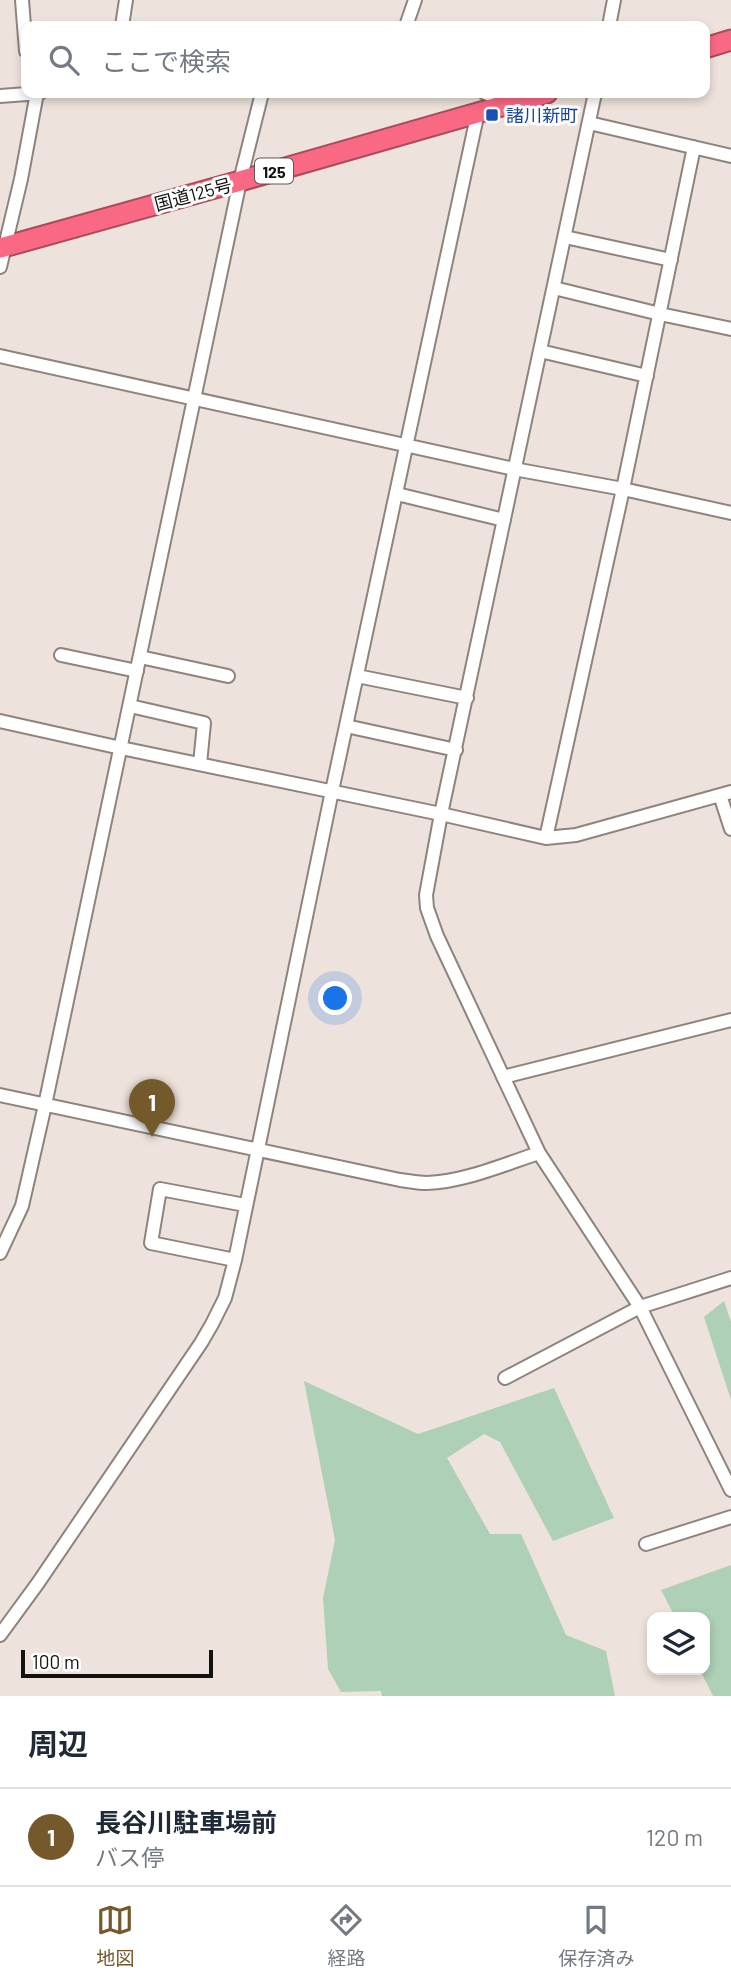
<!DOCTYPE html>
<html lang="ja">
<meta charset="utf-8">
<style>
body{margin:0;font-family:Barlow,"Noto Sans JP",sans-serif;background:#f2f2f3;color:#1f2937}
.controls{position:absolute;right:21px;bottom:21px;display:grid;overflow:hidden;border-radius:14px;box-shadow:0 4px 10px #0003}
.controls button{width:63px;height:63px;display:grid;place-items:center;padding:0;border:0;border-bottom:2px solid #e0e1e3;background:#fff;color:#1f2937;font:35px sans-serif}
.scale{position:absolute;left:21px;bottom:18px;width:192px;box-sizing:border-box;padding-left:7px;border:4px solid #14110f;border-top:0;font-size:19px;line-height:24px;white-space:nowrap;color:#14110f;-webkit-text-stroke:5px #fff;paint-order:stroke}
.you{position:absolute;left:336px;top:999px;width:24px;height:24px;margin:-18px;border:5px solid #fff;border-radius:50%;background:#1a73e8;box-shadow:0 0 0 10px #1a73e833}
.badge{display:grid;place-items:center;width:46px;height:46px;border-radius:50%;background:#74592b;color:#fff;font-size:23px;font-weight:700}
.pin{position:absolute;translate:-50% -58px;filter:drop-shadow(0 2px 4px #0008)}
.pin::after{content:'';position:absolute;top:37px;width:24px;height:21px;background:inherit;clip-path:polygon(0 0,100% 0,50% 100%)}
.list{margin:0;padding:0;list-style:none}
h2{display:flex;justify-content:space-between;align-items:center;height:91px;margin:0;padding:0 28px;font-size:30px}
h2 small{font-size:23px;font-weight:400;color:#747a83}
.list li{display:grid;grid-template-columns:46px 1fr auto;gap:21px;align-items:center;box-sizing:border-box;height:98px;padding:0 28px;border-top:2px solid #e0e1e3}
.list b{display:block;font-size:26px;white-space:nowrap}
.list p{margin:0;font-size:23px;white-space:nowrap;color:#747a83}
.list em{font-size:23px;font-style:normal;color:#747a83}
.icon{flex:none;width:38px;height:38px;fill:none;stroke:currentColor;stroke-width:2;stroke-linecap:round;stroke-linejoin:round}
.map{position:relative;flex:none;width:731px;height:1696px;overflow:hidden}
.search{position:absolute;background:#fff;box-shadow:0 4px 10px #0003;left:21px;right:21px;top:21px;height:77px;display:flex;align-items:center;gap:18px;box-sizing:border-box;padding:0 24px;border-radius:14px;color:#747a83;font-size:26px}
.sheet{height:189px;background:#fff}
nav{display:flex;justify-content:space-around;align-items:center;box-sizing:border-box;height:98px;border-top:2px solid #e0e1e3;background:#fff;font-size:19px;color:#747a83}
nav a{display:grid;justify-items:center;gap:4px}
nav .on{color:#74592b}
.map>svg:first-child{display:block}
.green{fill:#add0b6}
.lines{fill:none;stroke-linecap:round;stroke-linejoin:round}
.minor-casing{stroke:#8e847e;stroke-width:16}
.highway-casing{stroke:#aa4a5b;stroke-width:23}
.minor{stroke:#fff;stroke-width:12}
.highway{stroke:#fa6984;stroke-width:19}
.transit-dot{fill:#1a4fb4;stroke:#fff;stroke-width:2.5}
.labels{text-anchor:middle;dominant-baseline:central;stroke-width:6;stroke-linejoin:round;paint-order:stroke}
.shield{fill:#fff;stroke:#5a5857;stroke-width:2}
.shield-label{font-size:16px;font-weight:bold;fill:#14110f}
.transit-label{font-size:18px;fill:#164399;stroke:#fff;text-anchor:start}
.street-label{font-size:18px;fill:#14110f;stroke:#fff}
</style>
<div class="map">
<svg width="731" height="1696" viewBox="0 0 731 1696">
<rect width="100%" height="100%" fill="#eee3dc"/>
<path class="green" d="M 724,1301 L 731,1322 L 731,1400 L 704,1317 Z
M 304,1381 L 418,1434 L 554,1388 L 614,1518 L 553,1541 L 500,1442 L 484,1434 L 447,1458 L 490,1534 L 521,1534 L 566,1635 L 606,1651 L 615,1696 L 382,1696 L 381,1691 L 341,1692 L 328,1669 L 323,1598 L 335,1540 Z
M 731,1565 L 731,1696 L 713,1696 L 700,1670 L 705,1670 L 705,1617 L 675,1617 L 661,1590 Z"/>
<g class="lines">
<g class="minor-casing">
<path id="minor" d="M 22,0 L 26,51
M 122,26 L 126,0
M 406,26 L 415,0
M 609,26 L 614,0
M 485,93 L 496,97 L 507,104
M 595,93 L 441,814 L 426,895 L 427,908 L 437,936 L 539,1153 L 640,1307 L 731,1490
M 0,96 L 40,93
M 589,123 L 731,156
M 565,237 L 671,260
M 0,267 L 21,179 L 37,93
M 554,288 L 660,314 L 731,329
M 540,351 L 647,376
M 0,356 L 514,469 L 623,489 L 731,513
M 397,494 L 504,520
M 61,655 L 137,671
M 140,657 L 228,676
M 357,676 L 467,698
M 130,706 L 204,723 L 200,764
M 0,721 L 121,748 L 441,814 L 546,838 L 576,835 L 731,792
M 346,726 L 456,750
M 720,795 L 731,829
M 546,838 L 623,489 L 694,147
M 503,1077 L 731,1020
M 0,1095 L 400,1180 C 409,1181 418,1183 427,1183 C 464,1182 505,1164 539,1153
M 0,1253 L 22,1206 L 45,1105 L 240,181 L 262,93
M 235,1260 L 151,1243 L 160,1189 L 245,1205
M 505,1378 L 640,1307 L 731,1278
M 646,1544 L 731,1517
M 0,1635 L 38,1583 L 201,1343 L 212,1324 L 225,1298 L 235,1260 L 332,791 L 478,112"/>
</g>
<g class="highway-casing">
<path id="highway" d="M 705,48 L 731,40
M 0,248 L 240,181 L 547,93"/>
</g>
<use href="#minor" class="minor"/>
<use href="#highway" class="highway"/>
</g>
<rect class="transit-dot" x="485" y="108" width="14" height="14" rx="3.5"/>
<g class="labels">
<rect class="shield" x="255" y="158.5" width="38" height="25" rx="5"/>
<g class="shield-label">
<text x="274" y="171">125</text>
</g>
<g class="transit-label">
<text x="506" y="115">諸川新町</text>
</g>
<g class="street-label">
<text transform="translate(193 194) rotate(-15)">国道125号</text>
</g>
</g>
</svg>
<div class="controls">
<button><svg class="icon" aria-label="layers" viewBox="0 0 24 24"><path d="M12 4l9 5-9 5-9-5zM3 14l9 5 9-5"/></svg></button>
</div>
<div class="scale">100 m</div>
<div class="you"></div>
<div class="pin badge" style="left:152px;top:1137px">1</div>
<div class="search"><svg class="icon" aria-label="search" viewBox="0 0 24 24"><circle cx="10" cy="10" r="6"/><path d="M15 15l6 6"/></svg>ここで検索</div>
</div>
<section class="sheet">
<h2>周辺<small></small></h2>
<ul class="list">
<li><span class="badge">1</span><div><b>長谷川駐車場前</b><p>バス停</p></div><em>120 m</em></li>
</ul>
</section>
<nav>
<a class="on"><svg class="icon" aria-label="map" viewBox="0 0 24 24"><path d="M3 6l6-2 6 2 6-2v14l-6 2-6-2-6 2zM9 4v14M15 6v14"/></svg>地図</a>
<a><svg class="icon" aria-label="directions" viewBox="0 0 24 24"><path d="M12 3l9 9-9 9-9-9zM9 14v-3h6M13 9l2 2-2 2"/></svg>経路</a>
<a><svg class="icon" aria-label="saved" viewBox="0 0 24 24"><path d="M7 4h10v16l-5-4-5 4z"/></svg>保存済み</a>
</nav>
